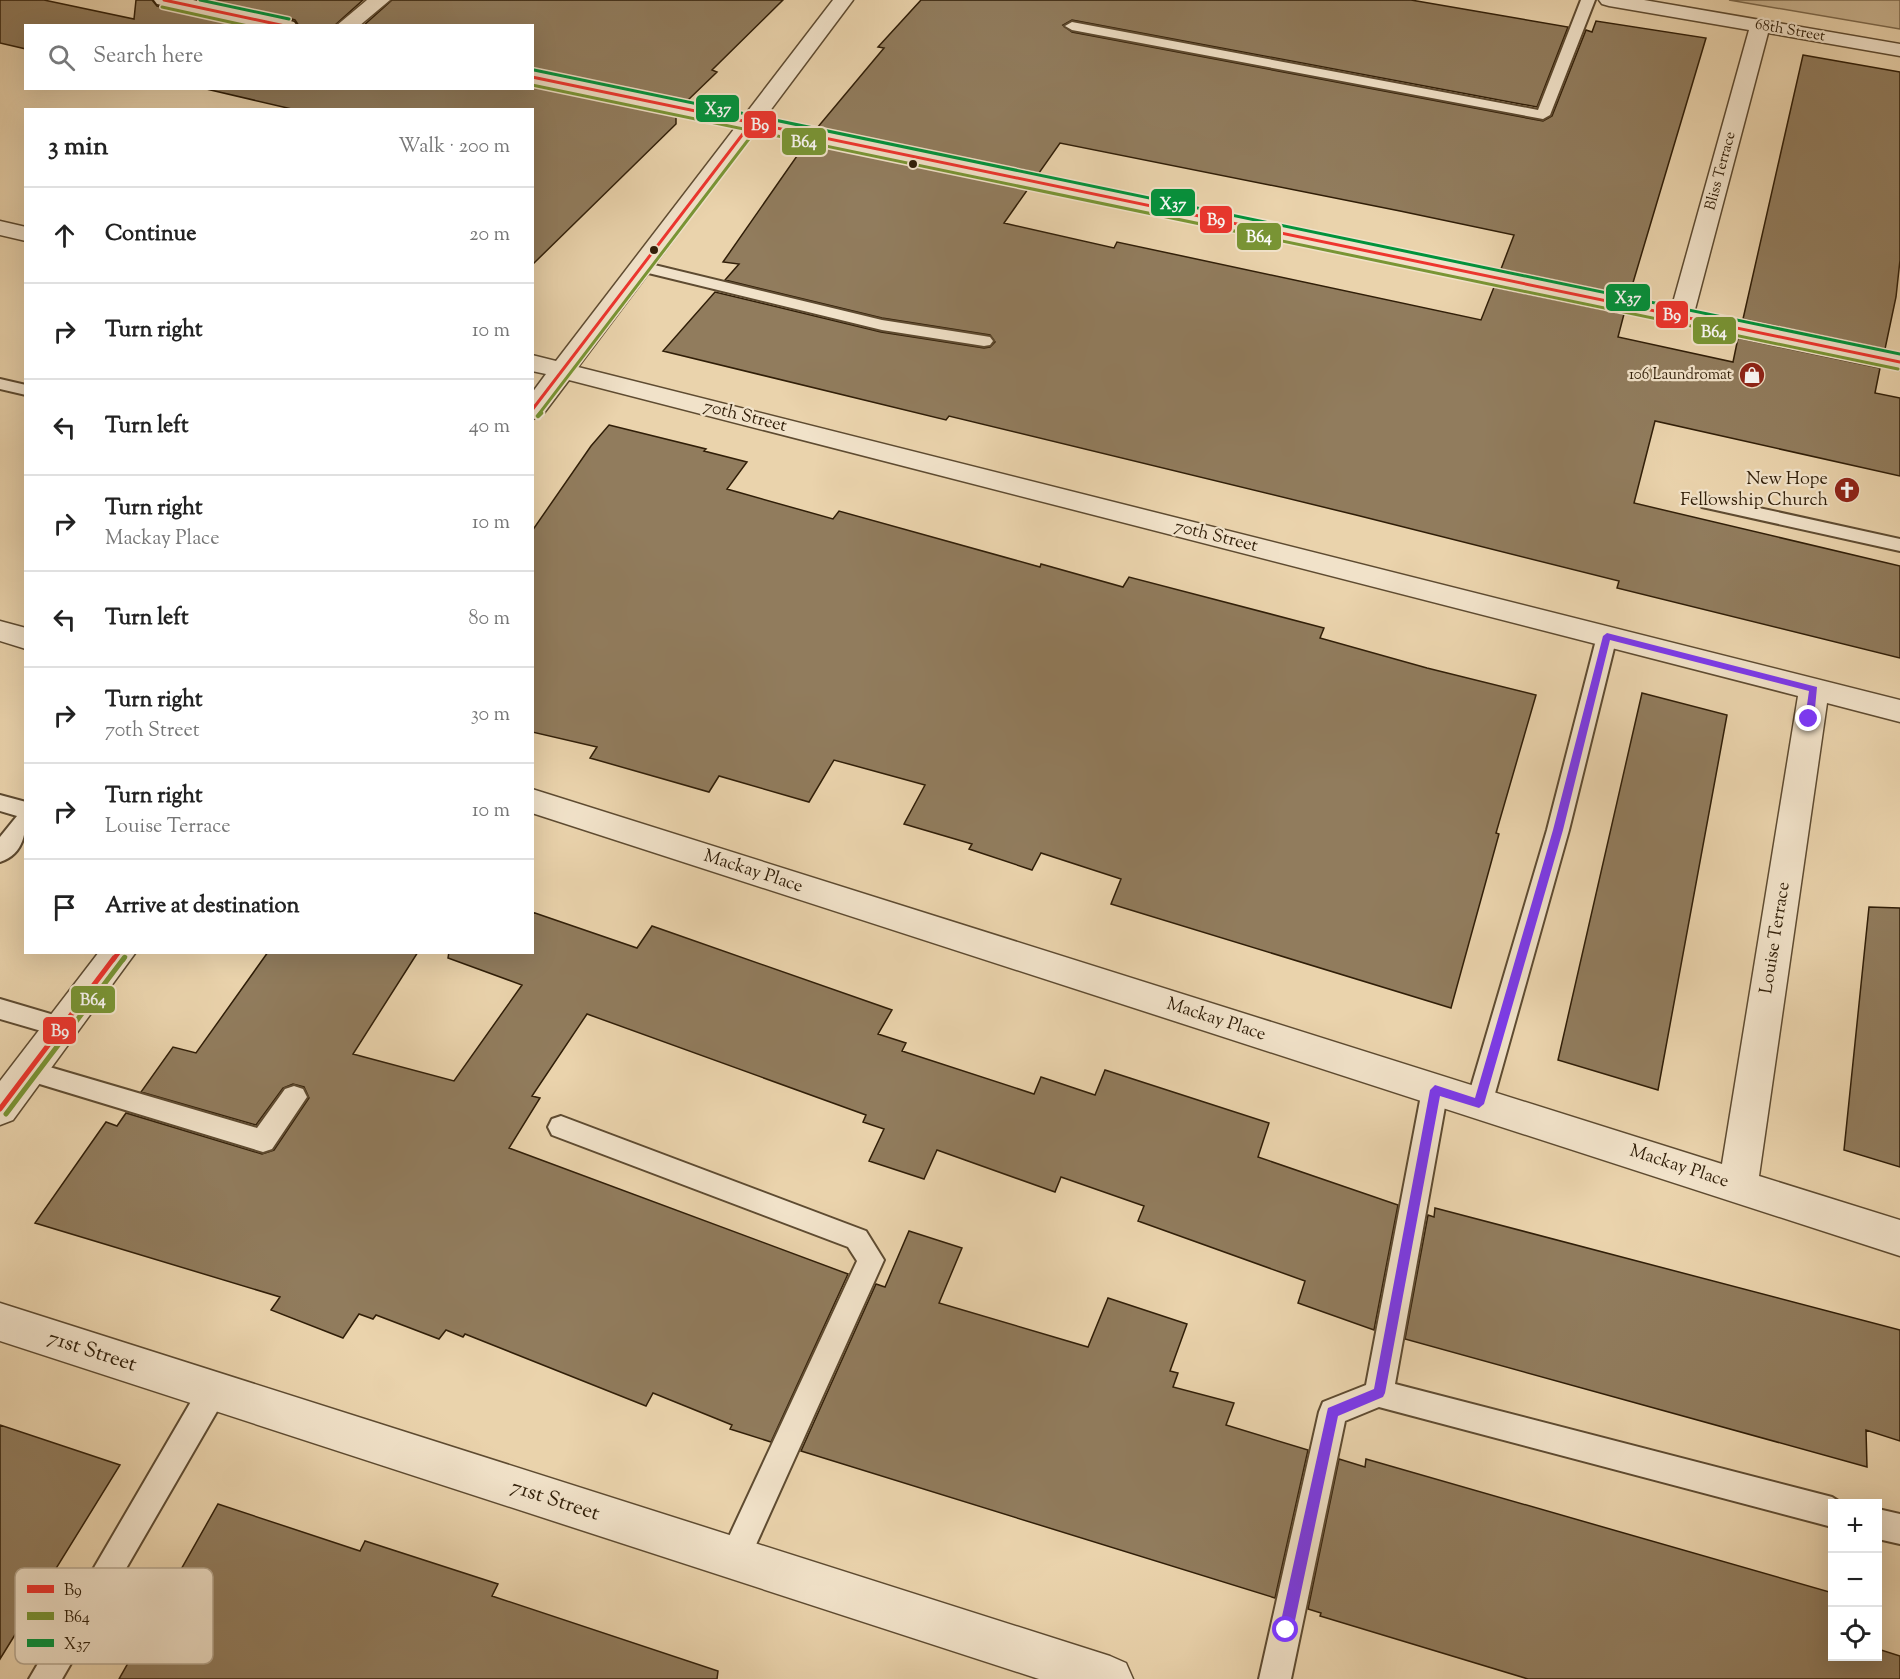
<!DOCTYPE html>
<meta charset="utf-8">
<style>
body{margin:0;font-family:"Sorts Mill Goudy",serif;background:#f6f6f6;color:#222}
.controls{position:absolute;right:18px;bottom:18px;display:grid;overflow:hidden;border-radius:0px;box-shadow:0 6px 24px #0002}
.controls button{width:54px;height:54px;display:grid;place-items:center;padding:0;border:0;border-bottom:2px solid #e0e0e0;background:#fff;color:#222;font:30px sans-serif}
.stop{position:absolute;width:18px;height:18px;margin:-14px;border:4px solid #7c3aed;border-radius:50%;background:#fff}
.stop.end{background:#7c3aed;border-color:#fff;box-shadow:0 2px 6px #0008}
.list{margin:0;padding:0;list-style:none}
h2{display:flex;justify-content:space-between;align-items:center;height:78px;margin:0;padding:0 24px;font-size:26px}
h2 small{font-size:20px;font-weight:400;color:#767676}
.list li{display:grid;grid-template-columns:39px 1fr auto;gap:18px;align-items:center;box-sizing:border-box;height:96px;padding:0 24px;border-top:2px solid #e0e0e0}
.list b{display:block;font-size:22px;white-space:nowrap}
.list p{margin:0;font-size:20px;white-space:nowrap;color:#767676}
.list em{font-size:20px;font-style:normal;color:#767676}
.icon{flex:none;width:33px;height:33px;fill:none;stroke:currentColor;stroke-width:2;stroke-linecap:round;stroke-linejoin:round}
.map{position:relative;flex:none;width:1900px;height:1679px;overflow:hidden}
.search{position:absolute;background:#fff;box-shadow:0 6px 24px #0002;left:24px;top:24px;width:510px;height:66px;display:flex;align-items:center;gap:15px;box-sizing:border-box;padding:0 21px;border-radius:0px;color:#767676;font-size:22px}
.panel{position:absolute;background:#fff;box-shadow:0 6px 24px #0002;left:24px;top:108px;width:510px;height:846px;border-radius:0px}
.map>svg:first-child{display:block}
.green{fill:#cab490;stroke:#7d694c;stroke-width:1.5}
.building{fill:#917c5d;stroke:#301e08;stroke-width:1.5}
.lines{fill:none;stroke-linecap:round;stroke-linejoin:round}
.lane-casing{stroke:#5e4b31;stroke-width:4}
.street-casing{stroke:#5e4b31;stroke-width:3}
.secondary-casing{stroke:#301e08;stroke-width:3}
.lane{fill:#f1e2c9;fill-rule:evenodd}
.street{fill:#f1e2c9;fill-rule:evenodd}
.secondary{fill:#f1e2c9;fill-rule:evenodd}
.bus-1-far2-casing{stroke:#f1e2c9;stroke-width:6}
.bus-1-far1-casing{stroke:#f1e2c9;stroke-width:9}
.bus-1-casing{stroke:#f1e2c9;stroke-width:10}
.bus-2-far2-casing{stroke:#f1e2c9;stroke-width:6}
.bus-2-far1-casing{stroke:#f1e2c9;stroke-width:9}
.bus-2-casing{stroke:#f1e2c9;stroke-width:10}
.bus-3-casing{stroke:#f1e2c9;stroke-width:6}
.bus-1-far2{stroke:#ee352e;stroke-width:3}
.bus-1-far1{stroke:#ee352e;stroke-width:4.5}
.bus-1{stroke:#ee352e;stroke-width:5}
.bus-2-far2{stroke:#799534;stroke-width:3}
.bus-2-far1{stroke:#799534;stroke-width:4.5}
.bus-2{stroke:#799534;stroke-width:5}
.bus-3{stroke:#00933c;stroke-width:3}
.route{fill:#7c3aed}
.bus-dot{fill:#301e08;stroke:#f1e2c9;stroke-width:2}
.labels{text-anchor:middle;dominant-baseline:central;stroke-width:4.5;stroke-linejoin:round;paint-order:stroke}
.far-street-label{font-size:15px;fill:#301e08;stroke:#f1e2c9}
.far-poi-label{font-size:15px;fill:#301e08;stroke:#f1e2c9;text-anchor:end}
.street-label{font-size:18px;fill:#301e08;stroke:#f1e2c9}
.poi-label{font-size:18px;fill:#301e08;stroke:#f1e2c9;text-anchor:end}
.near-street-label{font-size:21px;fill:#301e08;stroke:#f1e2c9}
.key{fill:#f1e2c9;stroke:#b7a78f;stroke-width:1.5}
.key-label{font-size:16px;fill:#301e08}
.line-badge{stroke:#f1e2c9;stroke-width:2}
.badge-label{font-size:16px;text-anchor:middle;font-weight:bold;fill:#fff}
</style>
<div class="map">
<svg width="1900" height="1679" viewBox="0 0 1900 1679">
<rect width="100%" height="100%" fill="#ead3ac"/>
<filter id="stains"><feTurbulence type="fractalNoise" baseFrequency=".00333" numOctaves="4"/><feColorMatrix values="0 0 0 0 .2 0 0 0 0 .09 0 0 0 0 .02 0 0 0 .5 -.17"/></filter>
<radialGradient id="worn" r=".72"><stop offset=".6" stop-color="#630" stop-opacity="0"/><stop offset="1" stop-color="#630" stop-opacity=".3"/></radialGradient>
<path class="green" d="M 1729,0 L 1900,0 L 1900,29 Z"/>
<path class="building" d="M 0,0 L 44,0 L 134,19 L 136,0 L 152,0 L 157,6 L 243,26 L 26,26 L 26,49 L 0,43 Z
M 204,0 L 363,0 L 334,26 L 299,26 L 295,20 L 288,18 Z
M 392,0 L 783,0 L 712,70 L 717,72 L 687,101 L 532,69 L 532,26 L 363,26 Z
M 921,0 L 1411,0 L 1568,27 L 1537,107 L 1072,20 L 1063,25 L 1072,32 L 1543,121 L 1552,116 L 1586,30 L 1592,32 L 1596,21 L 1706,38 L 1629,296 L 1501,269 L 1514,235 L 1400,211 L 1060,143 L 1039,173 L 817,128 L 884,48 L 878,47 Z
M 1803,55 L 1900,72 L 1900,260 L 1896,297 L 1885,349 L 1743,319 Z
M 532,85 L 676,116 L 676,124 L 532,265 L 532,110 L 296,110 L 202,88 L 532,88 Z
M 806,143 L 1028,189 L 1004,223 L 1114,248 L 1117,242 L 1481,320 L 1494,287 L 1624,314 L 1618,337 L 1733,362 L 1738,338 L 1880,368 L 1875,393 L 1900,398 L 1900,476 L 1655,421 L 1634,503 L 1900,566 L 1900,658 L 1617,588 L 1619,581 L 1356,515 L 949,416 L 946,420 L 663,351 L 715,292 L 881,332 L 984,348 L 990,347 L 995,342 L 990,335 L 882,318 L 725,280 L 739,264 L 723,262 Z
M 609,425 L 706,449 L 704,451 L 747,462 L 727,489 L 833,519 L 839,511 L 1040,567 L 1041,564 L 1123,587 L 1129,577 L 1324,628 L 1320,638 L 1427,668 L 1536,695 L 1496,833 L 1499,834 L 1451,1008 L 1111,904 L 1121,879 L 1041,853 L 1032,870 L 969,849 L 972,844 L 904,824 L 925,785 L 834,760 L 809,802 L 719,776 L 709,792 L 590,758 L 597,747 L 532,732 L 532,531 L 591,446 Z
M 1642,693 L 1727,715 L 1658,1090 L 1558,1060 Z
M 1869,907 L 1900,908 L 1900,1167 L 1844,1150 Z
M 532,912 L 637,948 L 652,926 L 892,1010 L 878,1034 L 906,1043 L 902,1051 L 1034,1094 L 1041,1077 L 1095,1095 L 1105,1070 L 1269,1123 L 1258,1157 L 1398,1205 L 1374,1330 L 1298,1303 L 1305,1281 L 1138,1221 L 1144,1206 L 1061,1177 L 1055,1192 L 937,1150 L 924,1179 L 869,1161 L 884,1129 L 863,1122 L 866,1115 L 587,1014 L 532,1096 L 540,1098 L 509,1148 L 848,1274 L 771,1442 L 730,1429 L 732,1425 L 653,1393 L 646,1406 L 465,1334 L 463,1337 L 446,1330 L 439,1339 L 376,1315 L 373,1319 L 359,1314 L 343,1338 L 271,1310 L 280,1297 L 35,1223 L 106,1122 L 117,1126 L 126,1113 L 262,1154 L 274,1150 L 309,1098 L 304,1087 L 293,1084 L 283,1088 L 256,1125 L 141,1092 L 173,1047 L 196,1053 L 268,952 L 418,952 L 353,1054 L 454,1081 L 522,985 L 448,958 L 449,952 L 532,952 Z
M 1435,1208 L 1900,1330 L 1900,1441 L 1866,1430 L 1867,1467 L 1405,1339 L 1428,1215 L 1434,1217 Z
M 909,1231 L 962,1248 L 939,1303 L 1088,1347 L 1108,1298 L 1187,1324 L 1170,1371 L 1178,1373 L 1173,1387 L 1234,1403 L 1226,1425 L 1308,1450 L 1275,1598 L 801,1451 L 876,1284 L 885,1287 Z
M 0,1425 L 120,1465 L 0,1659 Z
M 1339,1459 L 1365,1467 L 1366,1459 L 1833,1593 L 1833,1656 L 1878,1656 L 1878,1649 L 1900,1656 L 1900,1679 L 1528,1679 L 1320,1616 L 1321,1613 L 1308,1609 Z
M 218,1504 L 360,1551 L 365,1541 L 498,1584 L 492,1596 L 718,1671 L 717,1679 L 119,1679 Z"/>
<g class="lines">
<g class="lane-casing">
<path id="lane" d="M 1581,0 L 1595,0 L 1550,115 L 1543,119 L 1072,30 L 1065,26 L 1072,22 L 1538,110 Z
M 642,262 L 882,320 L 984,336 L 990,337 L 993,341 L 990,345 L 984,346 L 882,330 L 636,270 L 634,267 L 636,264 Z
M 0,379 L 26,385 L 26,395 L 0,389 Z
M 1709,497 L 1900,539 L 1900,551 L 1702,507 L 1700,503 L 1702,499 Z
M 1607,629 L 1614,631 L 1617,636 L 1569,830 L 1492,1104 L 1488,1112 L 1479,1115 L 1470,1112 L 1466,1104 L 1547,830 L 1597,636 L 1600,631 Z
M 0,795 L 26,802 C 26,825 28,853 0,862 L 0,837 L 17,816 L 0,811 Z
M 0,999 L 71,1020 L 74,1027 L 71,1034 L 62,1037 L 0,1019 Z
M 29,1061 L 257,1128 L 285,1089 L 294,1086 L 303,1089 L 307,1097 L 272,1149 L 263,1152 L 20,1078 L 17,1071 L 20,1064 Z
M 1435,1079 L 1444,1083 L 1448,1090 L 1395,1384 L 1832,1497 L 1843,1504 L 1832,1504 L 1832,1527 L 1379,1407 L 1345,1421 L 1291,1679 L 1259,1679 L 1319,1412 L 1323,1402 L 1366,1385 L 1422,1090 L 1426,1083 Z
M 561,1116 L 866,1231 L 884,1260 L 745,1569 L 734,1573 L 723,1569 L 719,1558 L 857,1261 L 848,1247 L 552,1135 L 548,1127 L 552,1119 Z
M 213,1378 L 223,1381 L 227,1391 L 223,1401 L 62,1679 L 29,1679 L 203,1381 Z
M 1878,1509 L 1900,1514 L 1900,1544 L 1878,1539 Z"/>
</g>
<g class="street-casing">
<path id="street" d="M 367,0 L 390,0 L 359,26 L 336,26 Z
M 833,0 L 853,0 L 578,367 L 1900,700 L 1900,722 L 1827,703 L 1759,1176 L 1900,1220 L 1900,1256 L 532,813 L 532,789 L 1722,1164 L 1798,696 L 569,380 L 541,417 L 532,419 L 532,393 L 546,374 L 532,371 L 532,355 L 556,361 Z
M 1599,0 L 1644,0 L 1900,44 L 1900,56 L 1768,33 L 1693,317 L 1690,322 L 1681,324 L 1672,322 L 1669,317 L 1749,30 L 1609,6 L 1602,4 Z
M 0,221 L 26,227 L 26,241 L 0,235 Z
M 0,621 L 26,628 L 26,649 L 0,641 Z
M 99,952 L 136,952 L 13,1120 L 0,1125 L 0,1081 Z
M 0,1303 L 1110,1656 L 1126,1663 L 1133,1679 L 1039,1679 L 0,1341 Z"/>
</g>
<g class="secondary-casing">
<path id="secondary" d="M 154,0 L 193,0 L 287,20 L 294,22 L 297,26 L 256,26 L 157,4 Z
M 532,71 L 1900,354 L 1900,370 L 532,83 Z"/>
</g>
<use href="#lane" class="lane"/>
<use href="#street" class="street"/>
<use href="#secondary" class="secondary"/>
<g class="bus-1-far2-casing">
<path id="bus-1-far2" d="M 164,0 L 285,26
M 532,77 L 1900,362
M 532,410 L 752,122"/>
</g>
<g class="bus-1-far1-casing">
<path id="bus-1-far1" d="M 113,960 L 119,952"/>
</g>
<g class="bus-1-casing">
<path id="bus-1" d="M 0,1109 L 114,958"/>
</g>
<g class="bus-2-far2-casing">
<path id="bus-2-far2" d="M 162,7 L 248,26
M 532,85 L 1898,369
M 539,414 L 758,127"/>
</g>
<g class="bus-2-far1-casing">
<path id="bus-2-far1" d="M 538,416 L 541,413
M 123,960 L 125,957"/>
</g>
<g class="bus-2-casing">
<path id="bus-2" d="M 6,1114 L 124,958"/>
</g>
<g class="bus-3-casing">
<path id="bus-3" d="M 200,0 L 289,19
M 534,70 L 1900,354"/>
</g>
<use href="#bus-1-far2" class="bus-1-far2"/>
<use href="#bus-1-far1" class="bus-1-far1"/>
<use href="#bus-1" class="bus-1"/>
<use href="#bus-2-far2" class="bus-2-far2"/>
<use href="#bus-2-far1" class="bus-2-far1"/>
<use href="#bus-2" class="bus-2"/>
<use href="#bus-3" class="bus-3"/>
</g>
<path class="route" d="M 1607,633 L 1817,687 L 1814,719 L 1809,722 L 1805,719 L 1809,691 L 1610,640 L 1563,830 L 1484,1104 L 1479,1108 L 1440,1096 L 1385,1393 L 1383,1397 L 1338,1416 L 1293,1630 L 1291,1635 L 1286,1637 L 1281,1635 L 1279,1630 L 1327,1412 L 1328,1408 L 1374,1389 L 1430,1090 L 1435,1085 L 1475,1098 L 1553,830 L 1603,636 Z"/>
<defs>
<g id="shop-disc" transform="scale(1.35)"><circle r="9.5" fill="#8f2418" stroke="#f1e2c9"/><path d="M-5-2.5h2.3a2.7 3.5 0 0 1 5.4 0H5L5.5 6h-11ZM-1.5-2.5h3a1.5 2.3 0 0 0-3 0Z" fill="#fff"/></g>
<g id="church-disc" transform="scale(1.35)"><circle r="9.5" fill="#8f2418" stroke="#f1e2c9"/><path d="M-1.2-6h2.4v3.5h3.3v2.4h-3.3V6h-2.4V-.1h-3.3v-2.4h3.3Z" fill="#fff"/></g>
</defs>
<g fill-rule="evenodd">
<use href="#shop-disc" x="1752" y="375"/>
<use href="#church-disc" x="1847" y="490"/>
</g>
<g class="bus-dot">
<circle cx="913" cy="164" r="5"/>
<circle cx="654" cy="250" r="5"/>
</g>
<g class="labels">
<g class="far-street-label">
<text transform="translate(1790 31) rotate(10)">68th Street</text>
<text transform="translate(1721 171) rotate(-75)">Bliss Terrace</text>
</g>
<g class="far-poi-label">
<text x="1732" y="375">106 Laundromat</text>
</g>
<g class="street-label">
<text transform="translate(745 417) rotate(14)">70th Street</text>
<text transform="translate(1216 537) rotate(14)">70th Street</text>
<text transform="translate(753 872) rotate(18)">Mackay Place</text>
<text transform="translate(1776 938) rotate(-81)">Louise Terrace</text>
<text transform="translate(1216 1020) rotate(18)">Mackay Place</text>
<text transform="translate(1679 1167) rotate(18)">Mackay Place</text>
</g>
<g class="poi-label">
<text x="1828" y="480">New Hope<tspan x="1828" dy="21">Fellowship Church</tspan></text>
</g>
<g class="near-street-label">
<text transform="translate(92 1352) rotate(18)">71st Street</text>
<text transform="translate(555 1501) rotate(18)">71st Street</text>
</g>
</g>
<rect x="15" y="1568" width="198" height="96" rx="9" class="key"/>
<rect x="27" y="1585" width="27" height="8" fill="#ee352e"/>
<rect x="27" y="1612" width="27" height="8" fill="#799534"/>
<rect x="27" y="1639" width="27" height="8" fill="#00933c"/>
<g class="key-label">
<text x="64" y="1595">B9</text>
<text x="64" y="1622">B64</text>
<text x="64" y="1649">X37</text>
</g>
<g class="line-badge">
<rect x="695" y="94" width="45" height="29" rx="6" fill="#00933c"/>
<rect x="743" y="110" width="34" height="29" rx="6" fill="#ee352e"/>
<rect x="781" y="127" width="46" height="29" rx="6" fill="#799534"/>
<rect x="1150" y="188" width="46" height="29" rx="6" fill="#00933c"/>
<rect x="1199" y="205" width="34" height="29" rx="6" fill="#ee352e"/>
<rect x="1236" y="222" width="46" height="29" rx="6" fill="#799534"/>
<rect x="1605" y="283" width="46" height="29" rx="6" fill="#00933c"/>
<rect x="1655" y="300" width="34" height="29" rx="6" fill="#ee352e"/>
<rect x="1692" y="316" width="45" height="29" rx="6" fill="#799534"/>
<rect x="70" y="985" width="46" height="29" rx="6" fill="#799534"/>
<rect x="42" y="1016" width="35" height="29" rx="6" fill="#ee352e"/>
</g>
<g class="badge-label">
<text x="718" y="114">X37</text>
<text x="760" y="130">B9</text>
<text x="804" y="147">B64</text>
<text x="1173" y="209">X37</text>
<text x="1216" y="225">B9</text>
<text x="1259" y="242">B64</text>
<text x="1628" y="303">X37</text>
<text x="1672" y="320">B9</text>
<text x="1714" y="337">B64</text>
<text x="93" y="1005">B64</text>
<text x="60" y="1036">B9</text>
</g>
<rect width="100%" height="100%" filter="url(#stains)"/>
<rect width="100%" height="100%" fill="url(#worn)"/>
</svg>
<div class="controls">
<button>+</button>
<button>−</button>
<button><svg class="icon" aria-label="locate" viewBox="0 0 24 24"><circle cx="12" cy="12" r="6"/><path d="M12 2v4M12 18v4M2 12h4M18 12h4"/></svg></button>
</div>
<div class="stop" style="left:1286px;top:1630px"></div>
<div class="stop end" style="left:1809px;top:719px"></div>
<div class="search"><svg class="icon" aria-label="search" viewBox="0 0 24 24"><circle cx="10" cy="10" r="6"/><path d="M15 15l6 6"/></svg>Search here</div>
<section class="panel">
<h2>3 min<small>Walk · 200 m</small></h2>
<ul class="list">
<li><svg class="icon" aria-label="ahead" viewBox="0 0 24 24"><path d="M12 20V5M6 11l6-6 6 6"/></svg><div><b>Continue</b></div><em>20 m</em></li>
<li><svg class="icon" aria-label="right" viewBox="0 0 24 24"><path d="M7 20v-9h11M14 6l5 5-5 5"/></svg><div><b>Turn right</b></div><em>10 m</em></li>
<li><svg class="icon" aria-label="left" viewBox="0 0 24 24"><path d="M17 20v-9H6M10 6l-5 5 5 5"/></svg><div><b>Turn left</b></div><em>40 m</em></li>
<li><svg class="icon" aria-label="right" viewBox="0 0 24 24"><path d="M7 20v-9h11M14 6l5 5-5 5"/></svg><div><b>Turn right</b><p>Mackay Place</p></div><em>10 m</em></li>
<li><svg class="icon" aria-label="left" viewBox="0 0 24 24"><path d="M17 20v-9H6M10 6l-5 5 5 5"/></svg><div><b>Turn left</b></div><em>80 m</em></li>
<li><svg class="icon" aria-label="right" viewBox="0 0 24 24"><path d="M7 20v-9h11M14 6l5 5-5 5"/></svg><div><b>Turn right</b><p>70th Street</p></div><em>30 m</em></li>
<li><svg class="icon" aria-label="right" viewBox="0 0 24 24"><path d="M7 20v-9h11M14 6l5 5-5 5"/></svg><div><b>Turn right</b><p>Louise Terrace</p></div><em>10 m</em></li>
<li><svg class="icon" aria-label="arrive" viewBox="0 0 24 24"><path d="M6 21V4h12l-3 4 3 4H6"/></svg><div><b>Arrive at destination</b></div></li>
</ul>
</section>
</div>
